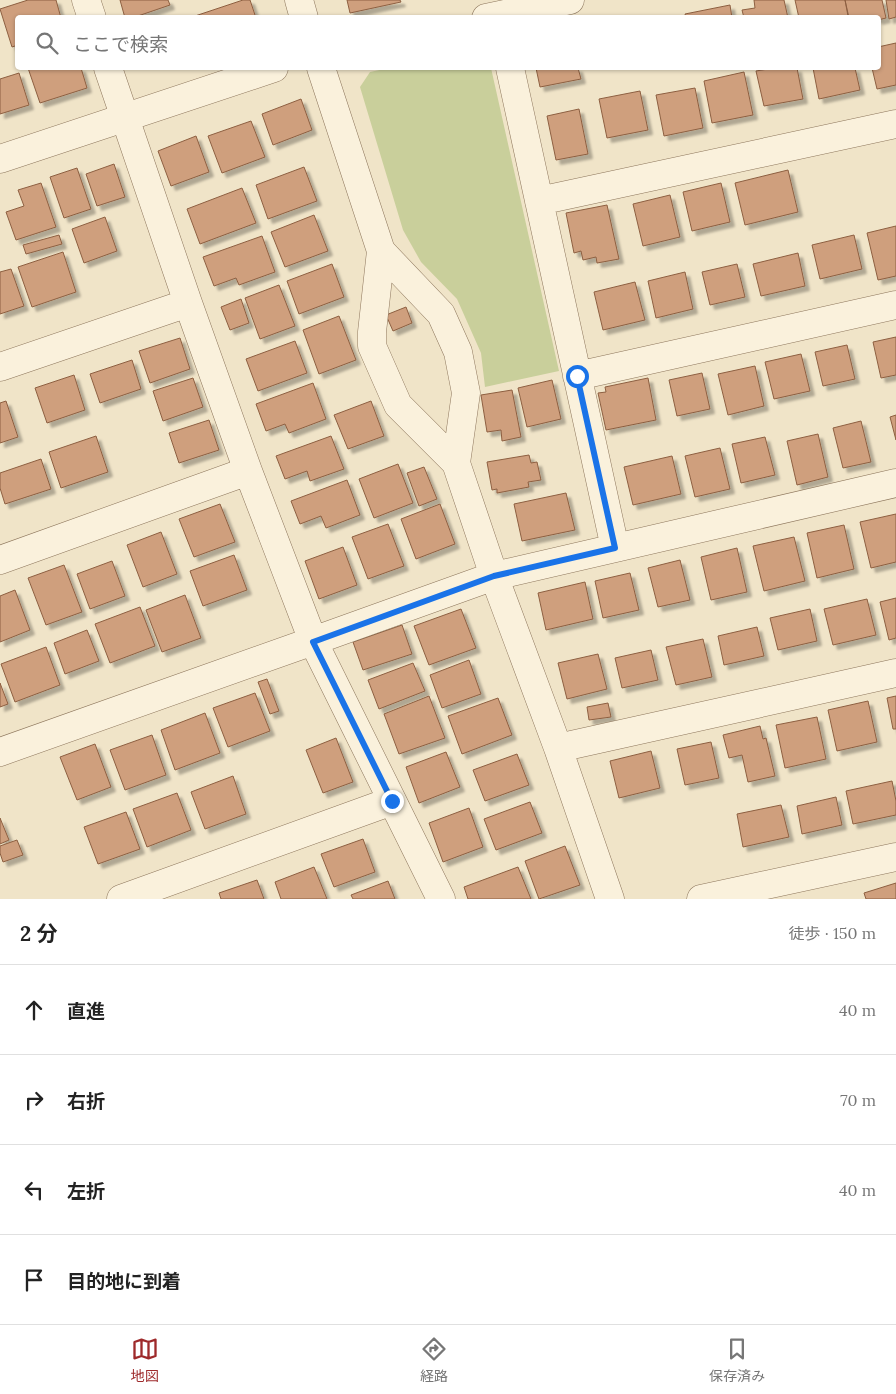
<!DOCTYPE html>
<html lang="ja">
<meta charset="utf-8">
<style>
body{margin:0;font-family:Lora,"Noto Sans JP",serif;background:#f6f6f6;color:#222}
.stop{position:absolute;width:15px;height:15px;margin:-11px;border:4px solid #1a73e8;border-radius:50%;background:#fff}
.stop.end{background:#1a73e8;border-color:#fff;box-shadow:0 1px 5px #0008}
.list{margin:0;padding:0;list-style:none}
h2{display:flex;justify-content:space-between;align-items:center;height:65px;margin:0;padding:0 20px;font-size:21px}
h2 small{font-size:16px;font-weight:400;color:#767676}
.list li{display:grid;grid-template-columns:32px 1fr auto;gap:15px;align-items:center;box-sizing:border-box;height:90px;padding:0 20px;border-top:1px solid #e0e0e0}
.list b{display:block;font-size:19px;white-space:nowrap}
.list em{font-size:16px;font-style:normal;color:#767676}
.icon{flex:none;width:28px;height:28px;fill:none;stroke:currentColor;stroke-width:2;stroke-linecap:round;stroke-linejoin:round}
.map{position:relative;flex:none;width:896px;height:899px;overflow:hidden}
.search{position:absolute;background:#fff;box-shadow:0 1px 4px #0004;left:15px;right:15px;top:15px;height:55px;display:flex;align-items:center;gap:12px;box-sizing:border-box;padding:0 18px;border-radius:5px;color:#767676;font-size:19px}
.sheet{height:425px;background:#fff}
nav{display:flex;justify-content:space-around;align-items:center;box-sizing:border-box;height:70px;border-top:1px solid #e0e0e0;background:#fff;font-size:14px;color:#767676}
nav a{display:grid;justify-items:center;gap:2px}
nav .on{color:#9e2a2b}
.map>svg:first-child{display:block}
.green{fill:#c9cf9b}
.building{fill:#cf9f7d;stroke:#8d5f41;filter:url(#shadow)}
.lines{fill:none;stroke-linecap:round;stroke-linejoin:round}
.minor-casing{stroke:#8d765c;stroke-width:29}
.minor{stroke:#faf1dc;stroke-width:28}
.route{stroke:#1a73e8;stroke-width:6}
</style>
<div class="map">
<svg width="896" height="899" viewBox="0 0 896 899">
<defs>
<filter id="shadow"><feDropShadow dx="4.5" dy="4.5" stdDeviation="1" flood-color="#0004"/></filter>
</defs>
<rect width="100%" height="100%" fill="#f0e4c8"/>
<path class="green" d="M 389,68 L 491,68 L 559,371 L 485,387 L 481,353 L 457,299 L 421,262 L 403,230 L 360,87 L 370,72 Z"/>
<path class="building" d="M 28,0 L 56,0 L 61,18 L 18,18 L 18,45 L 12,47 L 0,9 Z
M 120,0 L 168,0 L 170,5 L 132,18 L 125,18 Z
M 243,0 L 250,0 L 256,18 L 195,18 L 195,16 Z
M 347,0 L 400,0 L 401,2 L 350,13 Z
M 754,0 L 784,0 L 788,18 L 744,18 L 742,10 L 755,8 Z
M 795,0 L 845,0 L 848,16 L 842,18 L 799,18 Z
M 845,0 L 882,0 L 886,18 L 878,20 L 878,18 L 849,18 Z
M 886,0 L 896,0 L 896,17 L 889,19 Z
M 730,5 L 732,18 L 686,18 L 685,14 Z
M 896,43 L 896,85 L 877,89 L 872,68 L 878,68 L 878,47 Z
M 28,68 L 81,68 L 87,88 L 40,103 Z
M 536,68 L 578,68 L 581,79 L 540,87 Z
M 774,68 L 797,68 L 803,99 L 764,106 L 756,71 Z
M 813,68 L 855,68 L 860,90 L 819,99 Z
M 744,72 L 753,115 L 712,123 L 704,81 Z
M 19,73 L 29,105 L 0,114 L 0,79 Z
M 695,88 L 703,128 L 664,136 L 656,95 Z
M 640,91 L 648,130 L 607,138 L 599,99 Z
M 301,99 L 312,130 L 273,145 L 262,114 Z
M 579,109 L 588,154 L 556,160 L 547,116 Z
M 251,121 L 265,157 L 222,173 L 208,136 Z
M 196,136 L 209,172 L 171,186 L 158,151 Z
M 114,164 L 125,197 L 97,206 L 86,174 Z
M 304,167 L 317,201 L 268,219 L 256,185 Z
M 77,168 L 91,209 L 64,218 L 50,177 Z
M 788,170 L 798,212 L 745,225 L 735,183 Z
M 41,183 L 56,227 L 16,240 L 6,212 L 24,206 L 18,190 Z
M 721,183 L 730,222 L 692,231 L 683,192 Z
M 242,188 L 256,223 L 200,244 L 187,209 Z
M 670,195 L 680,237 L 643,246 L 633,204 Z
M 607,205 L 619,259 L 597,263 L 596,257 L 583,260 L 581,251 L 574,253 L 566,213 Z
M 314,215 L 328,251 L 285,267 L 271,232 Z
M 105,217 L 117,251 L 84,263 L 72,229 Z
M 896,226 L 896,276 L 878,280 L 867,233 Z
M 59,235 L 62,244 L 26,254 L 23,245 Z
M 854,235 L 862,269 L 820,279 L 812,245 Z
M 262,236 L 275,272 L 239,285 L 236,278 L 214,286 L 203,257 Z
M 63,252 L 76,292 L 32,307 L 18,267 Z
M 798,253 L 805,286 L 761,296 L 753,264 Z
M 332,264 L 344,297 L 299,314 L 287,281 Z
M 737,264 L 745,297 L 710,305 L 702,272 Z
M 11,269 L 24,306 L 0,314 L 0,272 Z
M 685,272 L 693,309 L 656,318 L 648,281 Z
M 635,282 L 645,320 L 603,330 L 594,292 Z
M 279,285 L 295,326 L 260,339 L 245,298 Z
M 241,299 L 249,323 L 230,330 L 221,307 Z
M 406,307 L 412,323 L 393,331 L 386,315 Z
M 339,316 L 356,360 L 319,374 L 303,330 Z
M 896,337 L 896,375 L 881,378 L 873,342 Z
M 180,338 L 190,369 L 150,383 L 139,351 Z
M 295,341 L 307,373 L 258,391 L 246,359 Z
M 847,345 L 855,379 L 823,386 L 815,352 Z
M 801,354 L 810,391 L 774,399 L 765,362 Z
M 132,360 L 141,389 L 100,403 L 90,374 Z
M 755,366 L 764,406 L 728,415 L 718,374 Z
M 702,373 L 710,409 L 677,416 L 669,380 Z
M 74,375 L 85,410 L 47,423 L 35,388 Z
M 193,378 L 203,407 L 163,421 L 153,391 Z
M 648,378 L 656,420 L 606,430 L 598,393 L 606,392 L 605,387 Z
M 552,380 L 561,419 L 527,427 L 518,388 Z
M 313,383 L 326,419 L 289,433 L 285,424 L 266,431 L 256,404 Z
M 512,390 L 521,437 L 502,441 L 501,430 L 487,432 L 481,395 Z
M 6,401 L 18,437 L 0,443 L 0,403 Z
M 371,401 L 384,436 L 348,449 L 334,415 Z
M 896,415 L 896,440 L 890,417 Z
M 209,420 L 219,450 L 179,463 L 169,433 Z
M 861,421 L 871,462 L 843,468 L 833,428 Z
M 818,434 L 828,477 L 797,485 L 787,441 Z
M 96,436 L 108,472 L 61,488 L 49,452 Z
M 331,436 L 344,469 L 310,481 L 307,471 L 285,479 L 276,456 Z
M 765,437 L 775,475 L 741,483 L 732,444 Z
M 720,448 L 730,489 L 695,497 L 685,456 Z
M 529,455 L 531,463 L 537,462 L 541,480 L 528,482 L 529,487 L 497,493 L 497,489 L 492,490 L 487,462 Z
M 672,456 L 681,494 L 633,505 L 624,467 Z
M 41,459 L 51,489 L 5,504 L 0,488 L 0,473 Z
M 398,464 L 413,503 L 374,518 L 359,479 Z
M 424,467 L 437,499 L 419,506 L 407,473 Z
M 347,480 L 360,515 L 326,528 L 321,516 L 300,524 L 291,501 Z
M 566,493 L 575,530 L 522,541 L 514,504 Z
M 220,504 L 235,542 L 194,557 L 179,519 Z
M 440,504 L 455,544 L 416,559 L 401,519 Z
M 896,514 L 896,562 L 871,568 L 860,522 Z
M 388,524 L 404,566 L 368,579 L 352,537 Z
M 844,525 L 854,569 L 817,578 L 807,533 Z
M 161,532 L 177,574 L 143,587 L 127,545 Z
M 794,537 L 805,581 L 764,591 L 753,546 Z
M 343,547 L 357,585 L 319,599 L 305,561 Z
M 737,548 L 747,592 L 711,600 L 701,557 Z
M 234,555 L 247,590 L 203,606 L 190,571 Z
M 680,560 L 690,600 L 658,607 L 648,568 Z
M 112,561 L 125,596 L 90,609 L 77,574 Z
M 64,565 L 82,612 L 46,625 L 28,578 Z
M 630,573 L 639,610 L 603,618 L 595,581 Z
M 585,582 L 593,619 L 546,630 L 538,593 Z
M 15,590 L 30,630 L 0,642 L 0,596 Z
M 185,595 L 201,638 L 162,652 L 146,610 Z
M 896,598 L 896,638 L 889,640 L 880,602 Z
M 867,599 L 876,635 L 833,645 L 824,609 Z
M 140,607 L 155,646 L 110,663 L 95,624 Z
M 461,609 L 476,648 L 429,665 L 414,626 Z
M 810,609 L 817,641 L 778,650 L 770,618 Z
M 402,625 L 412,654 L 363,670 L 353,642 Z
M 757,627 L 764,656 L 724,665 L 718,636 Z
M 87,630 L 99,661 L 65,674 L 54,643 Z
M 703,639 L 712,677 L 676,685 L 666,647 Z
M 46,647 L 60,685 L 15,702 L 1,664 Z
M 651,650 L 658,680 L 622,688 L 615,658 Z
M 598,654 L 607,689 L 567,699 L 558,663 Z
M 469,660 L 481,694 L 442,708 L 430,675 Z
M 413,663 L 425,691 L 379,709 L 368,680 Z
M 267,679 L 279,711 L 270,714 L 258,682 Z
M 0,683 L 8,704 L 0,707 Z
M 255,693 L 270,731 L 228,747 L 213,708 Z
M 429,696 L 445,738 L 399,754 L 384,714 Z
M 896,696 L 896,729 L 893,729 L 887,698 Z
M 498,698 L 512,735 L 462,754 L 448,716 Z
M 868,701 L 877,742 L 837,751 L 828,710 Z
M 608,703 L 611,717 L 589,720 L 587,707 Z
M 205,713 L 220,753 L 175,770 L 161,730 Z
M 817,717 L 826,759 L 785,768 L 776,725 Z
M 760,726 L 763,739 L 766,738 L 775,776 L 748,782 L 742,755 L 729,758 L 723,735 Z
M 152,735 L 166,775 L 125,790 L 110,750 Z
M 336,738 L 353,782 L 323,793 L 306,750 Z
M 711,742 L 719,778 L 685,785 L 677,749 Z
M 95,744 L 111,787 L 77,800 L 60,757 Z
M 651,751 L 660,788 L 619,798 L 610,761 Z
M 446,752 L 460,787 L 419,803 L 406,767 Z
M 517,754 L 529,785 L 485,801 L 473,770 Z
M 233,776 L 246,814 L 205,829 L 191,792 Z
M 892,781 L 896,801 L 896,815 L 853,824 L 846,791 Z
M 177,793 L 191,830 L 147,847 L 133,809 Z
M 836,797 L 842,825 L 802,834 L 797,806 Z
M 530,802 L 542,833 L 496,850 L 484,819 Z
M 781,805 L 789,837 L 743,847 L 737,814 Z
M 469,808 L 483,847 L 443,862 L 429,823 Z
M 126,812 L 140,849 L 98,864 L 84,827 Z
M 0,818 L 9,840 L 0,844 Z
M 363,839 L 375,872 L 334,887 L 321,854 Z
M 17,840 L 23,855 L 3,862 L 0,853 L 0,846 Z
M 565,846 L 580,885 L 539,899 L 525,861 Z
M 314,867 L 327,899 L 281,899 L 275,882 Z
M 518,867 L 531,899 L 468,899 L 464,887 Z
M 257,880 L 264,899 L 221,899 L 219,893 Z
M 388,881 L 395,899 L 353,899 L 351,895 Z
M 896,883 L 896,899 L 866,899 L 864,893 Z"/>
<g class="lines">
<g class="minor-casing">
<path id="minor" d="M 86,0 L 92,18
M 299,0 L 304,18
M 486,18 L 570,0
M 108,68 L 188,303 L 248,471 L 313,641 L 441,899
M 321,68 L 381,251 L 372,332 L 372,346 L 398,405 L 456,463 L 494,576 L 558,748 L 610,899
M 510,68 L 615,548
M 0,159 L 274,68
M 539,201 L 896,124
M 381,251 L 441,314 L 458,352 L 466,393 L 456,463
M 0,367 L 188,303
M 577,376 L 896,305
M 0,560 L 248,471
M 558,748 L 896,673
M 0,752 L 313,641 L 494,576 L 896,483
M 121,899 L 392,801
M 701,899 L 896,857"/>
</g>
<use href="#minor" class="minor"/>
</g>
<g class="lines">
<path class="route" d="M 392,801 L 313,642 L 494,576 L 615,548 L 577,376"/>
</g>
</svg>
<div class="stop" style="left:577px;top:376px"></div>
<div class="stop end" style="left:392px;top:801px"></div>
<div class="search"><svg class="icon" aria-label="search" viewBox="0 0 24 24"><circle cx="10" cy="10" r="6"/><path d="M15 15l6 6"/></svg>ここで検索</div>
</div>
<section class="sheet">
<h2>2 分<small>徒歩 · 150 m</small></h2>
<ul class="list">
<li><svg class="icon" aria-label="ahead" viewBox="0 0 24 24"><path d="M12 20V5M6 11l6-6 6 6"/></svg><div><b>直進</b></div><em>40 m</em></li>
<li><svg class="icon" aria-label="right" viewBox="0 0 24 24"><path d="M7 20v-9h11M14 6l5 5-5 5"/></svg><div><b>右折</b></div><em>70 m</em></li>
<li><svg class="icon" aria-label="left" viewBox="0 0 24 24"><path d="M17 20v-9H6M10 6l-5 5 5 5"/></svg><div><b>左折</b></div><em>40 m</em></li>
<li><svg class="icon" aria-label="arrive" viewBox="0 0 24 24"><path d="M6 21V4h12l-3 4 3 4H6"/></svg><div><b>目的地に到着</b></div></li>
</ul>
</section>
<nav>
<a class="on"><svg class="icon" aria-label="map" viewBox="0 0 24 24"><path d="M3 6l6-2 6 2 6-2v14l-6 2-6-2-6 2zM9 4v14M15 6v14"/></svg>地図</a>
<a><svg class="icon" aria-label="directions" viewBox="0 0 24 24"><path d="M12 3l9 9-9 9-9-9zM9 14v-3h6M13 9l2 2-2 2"/></svg>経路</a>
<a><svg class="icon" aria-label="saved" viewBox="0 0 24 24"><path d="M7 4h10v16l-5-4-5 4z"/></svg>保存済み</a>
</nav>
